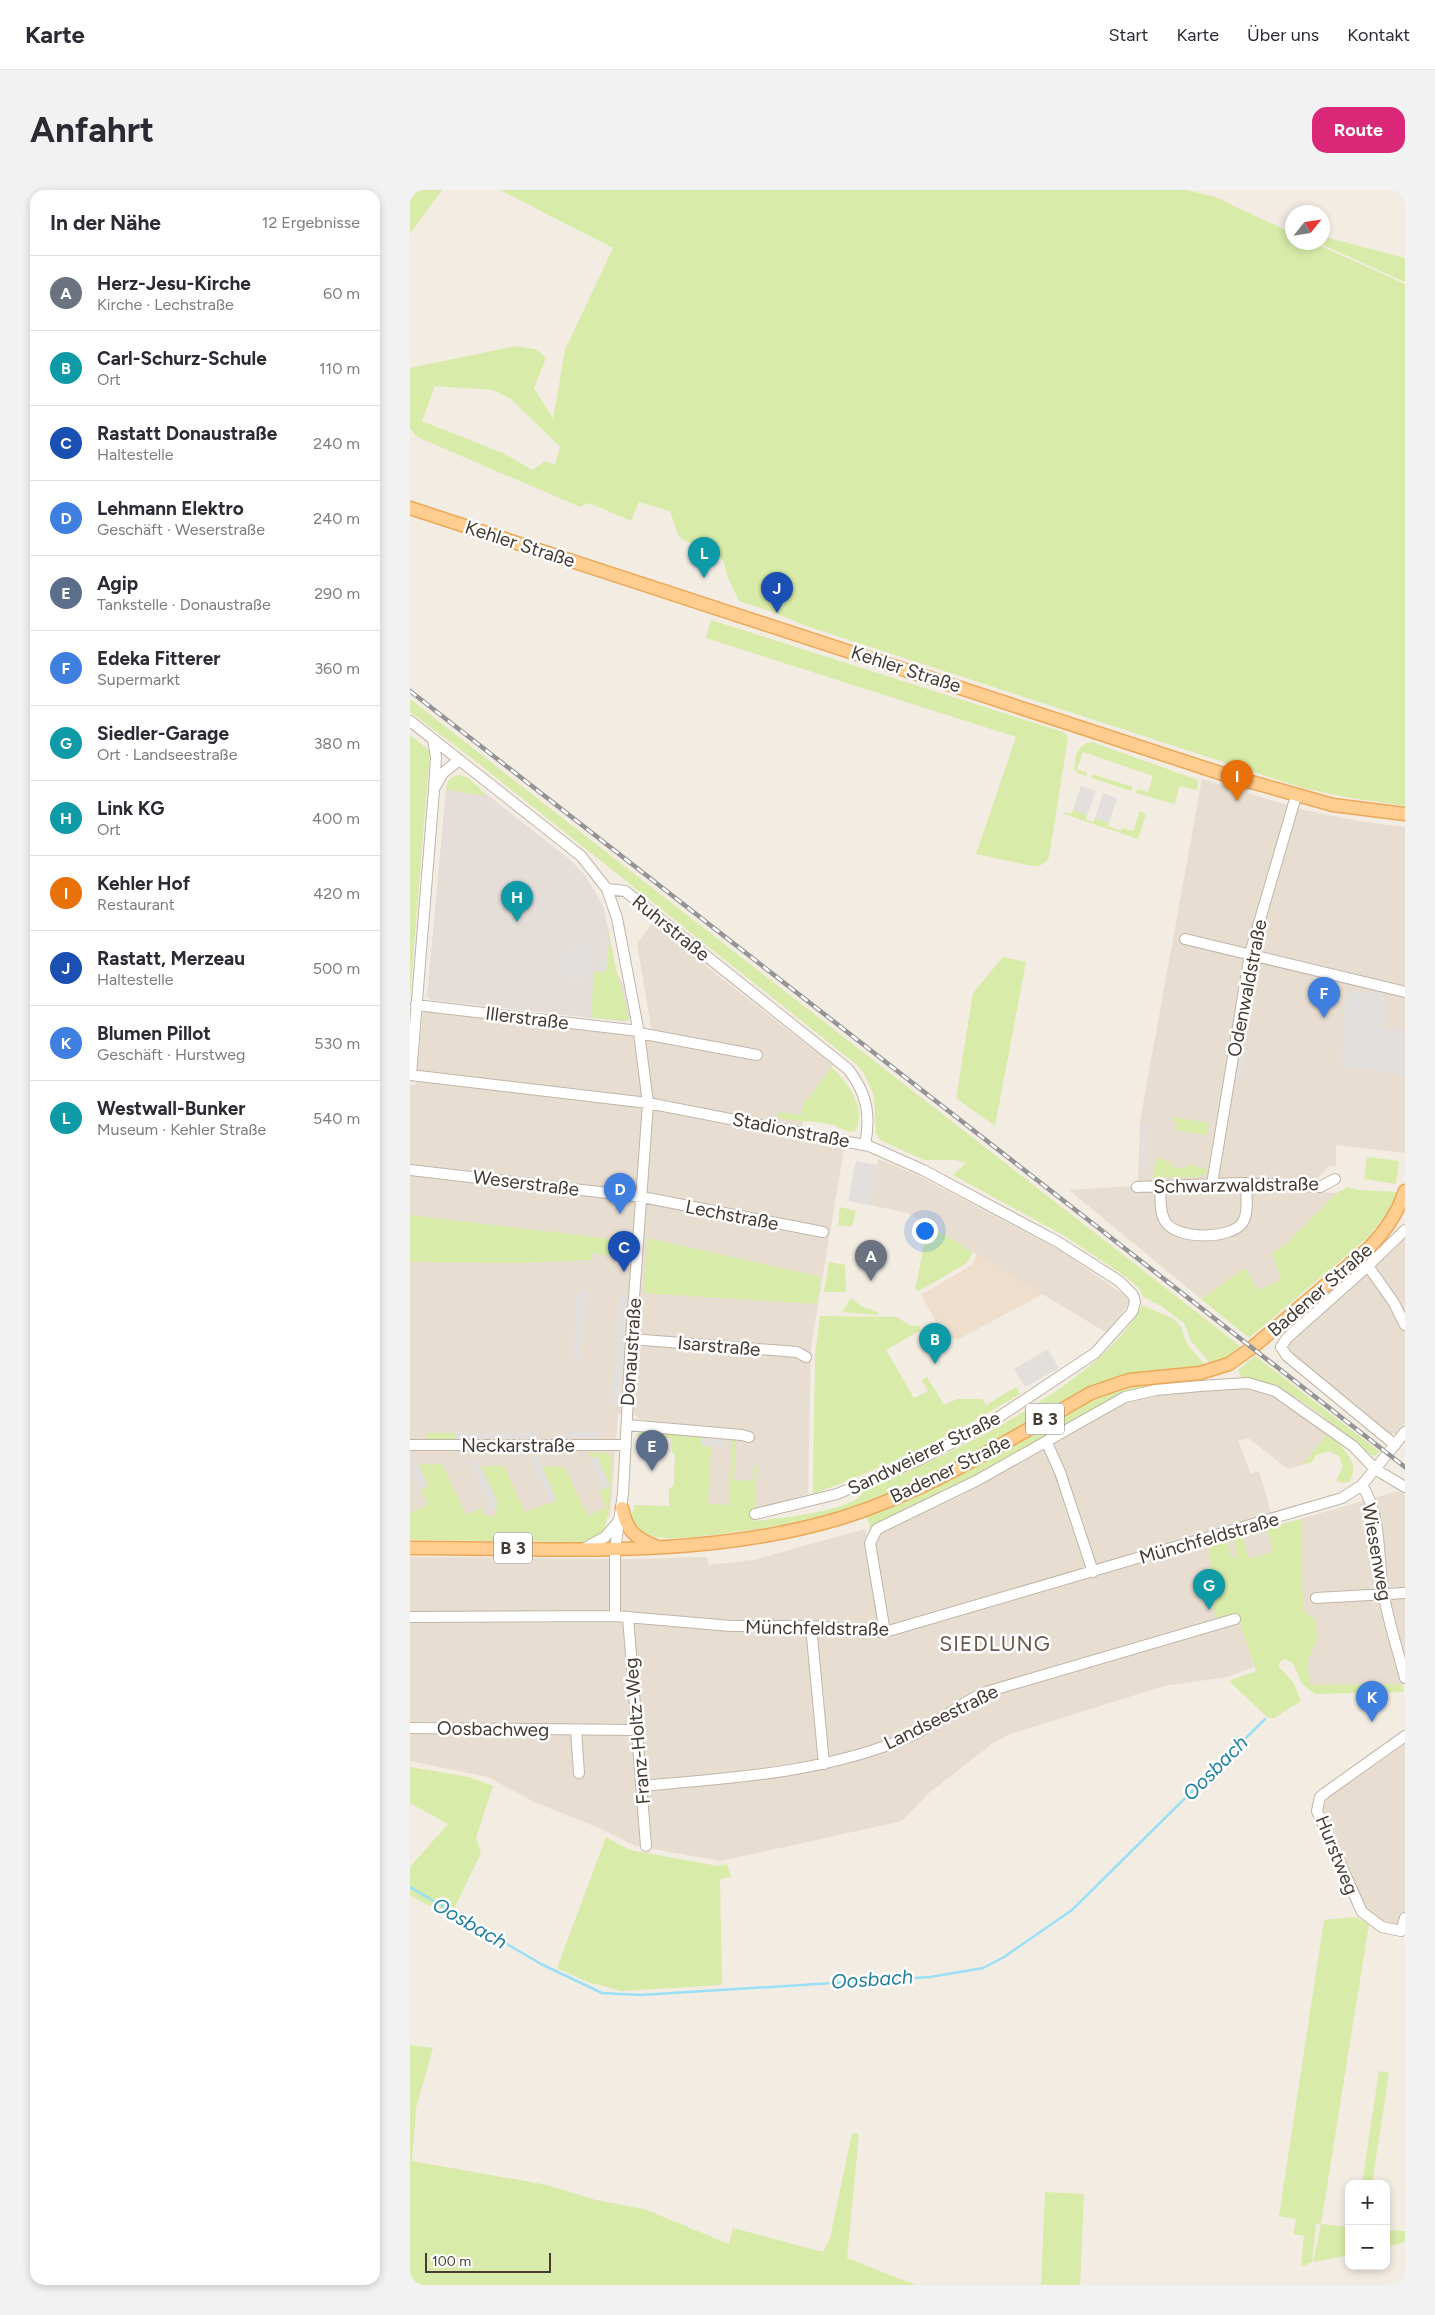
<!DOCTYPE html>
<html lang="de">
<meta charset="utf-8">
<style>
body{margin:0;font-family:Figtree,sans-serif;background:#f2f2f3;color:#2b2b33}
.controls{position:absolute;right:15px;bottom:15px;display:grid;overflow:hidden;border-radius:10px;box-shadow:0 2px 8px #0003}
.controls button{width:45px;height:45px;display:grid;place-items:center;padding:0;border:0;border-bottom:1px solid #e1e1e2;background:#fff;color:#2b2b33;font:25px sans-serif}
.compass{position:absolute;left:875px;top:15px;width:45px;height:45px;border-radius:50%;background:#fff;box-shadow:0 2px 8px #0003;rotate:60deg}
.scale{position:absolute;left:15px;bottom:12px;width:126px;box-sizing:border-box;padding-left:5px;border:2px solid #453b33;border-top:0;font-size:14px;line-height:18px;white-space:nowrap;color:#453b33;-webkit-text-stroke:4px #fff;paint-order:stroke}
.you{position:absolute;left:514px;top:1040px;width:18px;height:18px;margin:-12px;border:4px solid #fff;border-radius:50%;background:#1a73e8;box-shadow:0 0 0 8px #1a73e833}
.badge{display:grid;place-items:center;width:32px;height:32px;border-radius:50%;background:#db2777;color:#fff;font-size:16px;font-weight:700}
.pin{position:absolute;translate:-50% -41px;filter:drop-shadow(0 1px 2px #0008)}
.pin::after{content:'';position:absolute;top:26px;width:18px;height:15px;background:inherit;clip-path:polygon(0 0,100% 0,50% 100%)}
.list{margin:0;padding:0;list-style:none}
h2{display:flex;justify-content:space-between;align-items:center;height:65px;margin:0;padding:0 20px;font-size:21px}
h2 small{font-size:16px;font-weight:400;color:#7c7c81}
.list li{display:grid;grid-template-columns:32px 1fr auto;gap:15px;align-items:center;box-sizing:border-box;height:75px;padding:0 20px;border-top:1px solid #e1e1e2}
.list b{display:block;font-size:19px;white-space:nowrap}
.list p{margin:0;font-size:16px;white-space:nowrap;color:#7c7c81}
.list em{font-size:16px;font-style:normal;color:#7c7c81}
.map{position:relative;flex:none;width:995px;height:2095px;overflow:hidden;border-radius:15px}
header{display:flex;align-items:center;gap:30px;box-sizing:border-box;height:70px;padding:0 25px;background:#fff;border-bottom:1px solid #e1e1e2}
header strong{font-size:24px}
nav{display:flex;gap:28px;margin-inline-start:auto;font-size:18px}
.intro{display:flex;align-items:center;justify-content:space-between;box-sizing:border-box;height:120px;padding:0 30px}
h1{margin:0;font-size:35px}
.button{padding:12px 22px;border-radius:15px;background:#db2777;color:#fff;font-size:18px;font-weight:700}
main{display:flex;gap:30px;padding:0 30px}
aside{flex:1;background:#fff;border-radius:15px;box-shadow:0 2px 8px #0003}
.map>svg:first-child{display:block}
.residential{fill:#e8ddd1;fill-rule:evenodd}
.industrial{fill:#e5ddd8}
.education{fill:#eedecb}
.green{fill:#d8eba8;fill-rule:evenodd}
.parking{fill:#e3dfdc}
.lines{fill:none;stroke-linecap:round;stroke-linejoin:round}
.stream{stroke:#99dff6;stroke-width:2.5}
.minor-casing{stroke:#c2b5a8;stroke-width:12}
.major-casing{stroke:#eda857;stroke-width:15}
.minor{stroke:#fff;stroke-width:10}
.major{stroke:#ffcd90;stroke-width:12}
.rail-casing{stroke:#949494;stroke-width:4.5}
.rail{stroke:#fff;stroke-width:2.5;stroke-dasharray:8;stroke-linecap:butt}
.labels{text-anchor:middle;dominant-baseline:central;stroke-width:5;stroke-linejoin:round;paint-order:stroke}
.shield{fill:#fff;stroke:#7d7670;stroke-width:1}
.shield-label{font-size:18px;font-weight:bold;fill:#453b33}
.street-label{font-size:19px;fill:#453b33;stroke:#fff}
.water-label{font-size:20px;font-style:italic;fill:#217fa0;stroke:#fff}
.quarter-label{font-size:21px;letter-spacing:1px;fill:#695749;stroke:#fff}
</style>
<header>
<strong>Karte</strong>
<nav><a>Start</a><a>Karte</a><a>Über uns</a><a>Kontakt</a></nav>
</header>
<div class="intro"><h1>Anfahrt</h1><a class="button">Route</a></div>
<main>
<aside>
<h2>In der Nähe<small>12 Ergebnisse</small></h2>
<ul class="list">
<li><span class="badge" style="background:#6b7280">A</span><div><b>Herz-Jesu-Kirche</b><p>Kirche · Lechstraße</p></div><em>60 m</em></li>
<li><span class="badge" style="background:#0f9aa8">B</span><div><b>Carl-Schurz-Schule</b><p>Ort</p></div><em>110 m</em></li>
<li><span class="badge" style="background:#1a4fb4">C</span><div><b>Rastatt Donaustraße</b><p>Haltestelle</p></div><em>240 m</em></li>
<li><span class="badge" style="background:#3f7fe0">D</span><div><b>Lehmann Elektro</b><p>Geschäft · Weserstraße</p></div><em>240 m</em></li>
<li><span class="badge" style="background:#5c6f8a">E</span><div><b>Agip</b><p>Tankstelle · Donaustraße</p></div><em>290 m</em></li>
<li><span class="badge" style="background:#3f7fe0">F</span><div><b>Edeka Fitterer</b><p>Supermarkt</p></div><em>360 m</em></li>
<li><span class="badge" style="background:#0f9aa8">G</span><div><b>Siedler-Garage</b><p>Ort · Landseestraße</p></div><em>380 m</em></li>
<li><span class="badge" style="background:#0f9aa8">H</span><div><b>Link KG</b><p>Ort</p></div><em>400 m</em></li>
<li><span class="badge" style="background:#e8710a">I</span><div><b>Kehler Hof</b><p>Restaurant</p></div><em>420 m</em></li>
<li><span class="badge" style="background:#1a4fb4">J</span><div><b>Rastatt, Merzeau</b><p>Haltestelle</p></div><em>500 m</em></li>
<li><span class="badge" style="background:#3f7fe0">K</span><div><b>Blumen Pillot</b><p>Geschäft · Hurstweg</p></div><em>530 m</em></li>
<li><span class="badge" style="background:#0f9aa8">L</span><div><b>Westwall-Bunker</b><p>Museum · Kehler Straße</p></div><em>540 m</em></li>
</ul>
</aside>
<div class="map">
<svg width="995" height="2095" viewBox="0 0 995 2095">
<rect width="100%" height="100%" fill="#f3ece3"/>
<path class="residential" d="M 792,589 L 893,620 L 954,632 L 995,637 L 995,963 L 926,955 L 926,976 L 919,976 L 908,988 L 911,1002 L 927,1003 L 876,1054 L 862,1063 L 871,1090 L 848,1100 L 835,1079 L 791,1109 L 659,1000 L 722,996 L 728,989 L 730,931 Z
M 242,734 L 423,875 L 397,910 L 390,951 L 434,959 L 401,1156 L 398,1304 L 342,1320 L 263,1320 L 266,1233 L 230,1230 L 227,1226 L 208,1224 L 200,1327 L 0,1326 L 0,1037 L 107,1073 L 180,1070 L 182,1063 L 189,1065 L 218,1051 L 0,1025 L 0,895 L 6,895 L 13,820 L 243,848 L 227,753 ZM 238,1048 L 411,1087 L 407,1114 L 234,1103 Z
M 468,969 L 505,984 L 653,1062 L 718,1108 L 719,1113 L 697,1143 L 498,1023 L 460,1015 Z
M 995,1046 L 995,1233 L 986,1244 L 981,1244 L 879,1164 L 877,1159 L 879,1152 L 988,1055 Z
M 837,1198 L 862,1203 L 918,1243 L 892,1275 L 878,1279 L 838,1248 L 828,1251 L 841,1284 L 849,1281 L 865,1336 L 988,1301 L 995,1304 L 995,1492 L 992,1494 L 899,1495 L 897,1471 L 907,1451 L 867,1425 L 821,1424 L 827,1425 L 830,1429 L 844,1477 L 817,1487 L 754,1496 L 600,1544 L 583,1553 L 519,1603 L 492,1631 L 311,1671 L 226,1656 L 189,1638 L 124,1612 L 78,1587 L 0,1571 L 0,1367 L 220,1369 L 297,1367 L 298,1375 L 343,1370 L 455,1339 L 457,1349 L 469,1348 L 474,1341 L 551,1306 L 711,1215 L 732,1208 L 760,1204 Z
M 995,1553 L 995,1738 L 968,1730 L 957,1721 L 912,1617 L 915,1610 Z"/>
<path class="industrial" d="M 36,599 L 72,606 L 75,603 L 158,668 L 175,685 L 194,718 L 207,784 L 213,794 L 220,829 L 218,832 L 21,810 L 17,806 Z"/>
<path class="education" d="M 567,1064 L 633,1104 L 547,1150 L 542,1148 L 534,1134 L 527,1133 L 511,1105 L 562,1075 Z"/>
<path class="green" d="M 0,0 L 32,0 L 0,44 Z
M 90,0 L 777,0 L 805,7 L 882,43 L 882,52 L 904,53 L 995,94 L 995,616 L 935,607 L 893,598 L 393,435 L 363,422 L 329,411 L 318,388 L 313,370 L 269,347 L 260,321 L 229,312 L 221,331 L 179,313 L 170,317 L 7,247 L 0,238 L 0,178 L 106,156 L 128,160 L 136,168 L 124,198 L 143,229 L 155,160 L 203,58 ZM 25,196 L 83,200 L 101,209 L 150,257 L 145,275 L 135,271 L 122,280 L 95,264 L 12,231 Z
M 915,47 L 995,68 L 995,92 L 913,55 Z
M 301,430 L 656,543 L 658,548 L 639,667 C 634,675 631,676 622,676 L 566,664 L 606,547 L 296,448 Z
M 0,509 L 830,1156 L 820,1167 L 801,1174 L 781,1151 L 774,1133 L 751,1116 L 733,1107 L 729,1098 L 715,1086 L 653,1045 L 543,985 L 556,973 L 545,970 L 514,970 L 470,950 L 466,943 L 464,906 L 454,883 L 447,875 L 59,566 L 0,522 Z
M 0,545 L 20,561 L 0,806 Z
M 682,552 L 788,590 L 787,600 L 769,596 L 765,614 L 726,603 L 727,599 L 738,602 L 743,586 L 673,562 L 667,579 L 677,583 L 676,586 L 667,583 L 664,579 C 666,566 666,554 682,552 Z
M 682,584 L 723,597 L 721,601 L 681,588 Z
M 50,585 L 58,588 L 75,603 L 73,606 L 36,599 C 37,590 41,586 50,585 Z
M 663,620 L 677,625 L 676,630 L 683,632 L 685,628 L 699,633 L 698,636 L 711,641 L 712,638 L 723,641 L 730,621 L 736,624 L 728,649 L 654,624 L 655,622 L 661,624 Z
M 196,742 L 199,742 C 202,772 213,799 219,829 L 217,831 L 184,828 L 181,826 L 184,781 L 195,782 L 199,750 Z
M 593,767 L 616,772 L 585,936 L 546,908 L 563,803 Z
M 421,877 C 437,890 458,921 445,941 C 436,943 431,938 423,935 C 404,930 386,932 368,928 L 369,922 L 391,925 L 394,910 L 397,910 Z
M 763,927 L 799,933 L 797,945 L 766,940 L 767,932 L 762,931 Z
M 957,967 L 989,971 L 986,994 L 954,989 Z
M 747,968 L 756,970 L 756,972 L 762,973 L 762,977 L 775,979 L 776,975 L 797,979 L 797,983 L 787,987 L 743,988 Z
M 937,997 L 949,1000 L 988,1002 L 977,1024 L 957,1048 L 839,1148 L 791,1109 L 835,1078 L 848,1100 L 871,1090 L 862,1063 L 876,1054 L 927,1003 Z
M 430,1017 L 446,1021 L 442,1037 L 428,1035 Z
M 0,1025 L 218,1051 C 211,1067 197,1067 182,1063 L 181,1070 L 107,1073 L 0,1072 Z
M 518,1035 L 563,1062 L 557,1073 L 509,1101 L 505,1100 Z
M 238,1048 L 411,1087 L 407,1114 L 233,1103 Z
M 419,1072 L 435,1075 L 436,1102 L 414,1102 Z
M 441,1108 L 451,1116 L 468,1122 L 468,1125 L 432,1122 Z
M 732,1115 L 762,1128 L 770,1135 L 777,1154 L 796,1176 C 752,1183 723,1178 681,1197 C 597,1246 512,1298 419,1325 C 383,1335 346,1339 310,1344 C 284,1347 247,1354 225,1339 L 221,1327 L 225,1315 L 259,1316 L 259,1299 L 264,1295 L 265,1265 L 262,1262 L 261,1248 L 226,1246 L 230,1242 L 291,1246 L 291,1256 L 301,1256 L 298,1314 L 319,1315 L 322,1249 L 326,1249 L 324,1290 L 343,1291 L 344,1276 L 347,1276 L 344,1331 C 372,1328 421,1323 445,1310 C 449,1308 451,1304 453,1301 C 535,1266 691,1196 732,1115 Z
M 410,1126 L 487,1127 L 499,1135 L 509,1136 L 511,1140 L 476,1160 L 504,1208 L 518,1201 L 512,1190 L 517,1187 L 534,1215 L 547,1209 L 572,1209 L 576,1215 L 606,1197 L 610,1204 C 544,1244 475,1278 403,1304 L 405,1165 Z
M 845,1166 L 970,1262 L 964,1266 L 961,1265 C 927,1239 876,1189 832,1188 L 828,1180 Z
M 794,1189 L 794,1191 L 711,1204 L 550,1295 L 461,1339 L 456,1326 L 502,1307 L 692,1205 L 731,1194 Z
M 19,1243 L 45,1243 L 45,1250 L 19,1250 L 16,1247 Z
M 918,1243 C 929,1254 953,1274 939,1292 L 932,1293 L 926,1290 L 933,1277 L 929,1266 L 919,1261 L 906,1265 L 902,1272 L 892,1275 Z
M 179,1262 L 197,1263 L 202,1268 C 201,1284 201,1329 193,1341 C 187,1351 176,1352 166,1352 L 0,1350 L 0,1323 L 18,1315 L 11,1299 L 19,1296 L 9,1274 L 32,1274 L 56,1325 L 71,1318 L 74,1325 L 86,1326 L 87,1310 L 71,1276 L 94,1276 L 115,1322 L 147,1311 L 132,1276 L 154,1277 L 178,1326 L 196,1317 L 189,1302 L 200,1296 L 187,1267 L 180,1268 Z
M 891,1329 L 893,1421 L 906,1430 L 907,1451 L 897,1471 L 900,1495 L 992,1494 L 994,1502 L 905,1504 L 892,1494 L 883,1473 L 874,1469 L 869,1473 L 869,1477 L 883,1492 L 891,1511 L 864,1528 L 858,1528 L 819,1491 L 846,1481 L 827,1425 L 820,1424 L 805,1428 L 799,1357 L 817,1351 L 821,1368 L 827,1366 L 824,1348 L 832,1346 L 839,1369 L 863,1362 L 857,1339 Z
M 0,1577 L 59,1587 L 83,1596 L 66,1648 L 71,1663 L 40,1727 L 0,1705 L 0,1677 L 38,1634 L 0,1613 Z
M 196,1647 L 220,1660 L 308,1676 L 317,1674 L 321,1687 L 310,1689 L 312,1795 L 211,1801 L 178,1792 L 147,1778 Z
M 944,1727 L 959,1734 L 911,2034 L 939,2037 L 939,2065 L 903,2072 L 911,2035 L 906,2033 L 902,2072 L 891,2077 L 894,2046 L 883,2044 L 886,2029 L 869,2026 L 914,1730 Z
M 0,1855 L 23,1858 L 6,1918 L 2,1971 L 137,1995 L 186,2010 L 234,2019 L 319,2054 L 323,2038 L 413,2062 L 420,2048 L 442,1943 L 449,1944 L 437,2068 L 506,2095 L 0,2095 Z
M 969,1881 L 979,1883 L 962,1994 L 952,1994 Z
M 635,2002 L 674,2004 L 670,2095 L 631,2095 Z
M 976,2040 L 995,2041 L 995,2052 L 976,2057 Z"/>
<path class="parking" d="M 671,596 L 686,601 L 677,625 L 663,620 Z
M 693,603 L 707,608 L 699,633 L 685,628 Z
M 191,749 L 199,750 L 196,782 L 188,781 Z
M 157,753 L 179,755 L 176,790 L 154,788 Z
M 937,801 L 976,804 L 974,838 L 995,842 L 995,885 L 930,877 Z
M 828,854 L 836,856 L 831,890 L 823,888 Z
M 731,934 L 737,934 L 736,979 L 730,979 Z
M 446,971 L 467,975 L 460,1015 L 438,1011 Z
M 167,1100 L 177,1100 L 173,1149 L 170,1149 L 169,1170 L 162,1169 Z
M 210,1105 L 217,1105 L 209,1216 L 202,1215 Z
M 638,1159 L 649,1178 L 615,1197 L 604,1179 Z
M 156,1242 L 189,1242 L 189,1248 L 156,1248 Z
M 45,1243 L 128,1243 L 128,1250 L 45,1250 Z
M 291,1246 L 314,1249 L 314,1257 L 291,1256 Z
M 119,1267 L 127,1267 L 146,1309 L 139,1309 Z
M 187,1267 L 200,1296 L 194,1299 L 180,1268 Z
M 59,1269 L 66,1269 L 86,1311 L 85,1319 L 78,1319 L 78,1311 Z
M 5,1270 L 17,1296 L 10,1299 L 0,1277 L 0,1272 Z"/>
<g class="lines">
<path class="stream" d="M 0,1697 L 131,1774 L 192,1803 L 231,1805 L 520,1787 L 573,1778 L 594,1767 L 662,1720 L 855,1529"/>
<g class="minor-casing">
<path id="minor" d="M 0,531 L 171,666 L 197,699 L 207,728 L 229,843 L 238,913 L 221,1149 L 213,1304 L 205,1359 L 205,1426
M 25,597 L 33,583 L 49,570
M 197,699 L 215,701 L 438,879 C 457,903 461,925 455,955
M 775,749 L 995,802
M 6,815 L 229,841
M 229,843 L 347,865
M 0,885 L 238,913 L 459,956 L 513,980 L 648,1052 L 709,1091 L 723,1105 L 725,1112 L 722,1122 L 685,1163 L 580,1233 L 507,1271 L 427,1304 L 345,1324
M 1,885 L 24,600 L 26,567 L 23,549
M 0,980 L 232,1007 L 413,1042
M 802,994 L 840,764 L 886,606
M 750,996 C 751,1007 749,1021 755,1031 C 765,1050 822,1050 833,1032 C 839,1022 836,1005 836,993
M 727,997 L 830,993 L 910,997 L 925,989
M 958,1076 L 984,1113 L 995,1135
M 221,1149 L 387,1162 L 396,1167
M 217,1235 L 332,1245 L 339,1247
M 637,1253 L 650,1282 L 683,1382
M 0,1255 L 216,1255
M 985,1255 L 877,1166 L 871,1157 L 877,1148 L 958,1076 L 995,1040
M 952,1295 C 973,1329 967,1368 974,1406 C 979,1434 988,1461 995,1488
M 175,1358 L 195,1347 L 208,1332
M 906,1408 L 995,1403
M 0,1427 L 205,1426 L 321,1436 L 401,1436 L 475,1442 L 932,1308 L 952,1295 L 995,1242
M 218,1427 L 236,1656
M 401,1436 L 414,1574
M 475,1442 L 460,1353 L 467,1339 L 566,1291 L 715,1207 L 746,1200 L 790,1196 L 838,1193 L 865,1201 L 943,1256 L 965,1279 L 995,1297
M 0,1538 L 226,1540
M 166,1540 L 169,1583
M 995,1546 L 915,1603 L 910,1607 L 907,1621 L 952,1722 L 972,1737 L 991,1741 L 995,1728
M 231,1596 C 323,1588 415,1583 501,1546 C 528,1534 549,1513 576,1502 L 825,1429"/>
</g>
<g class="major-casing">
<path id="major" d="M 0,318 L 813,584 L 923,615 L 995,624
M 212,1318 C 217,1340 223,1347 245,1356
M 0,1358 C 143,1358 292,1370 431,1328 C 520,1300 601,1249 681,1203 L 719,1190 L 790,1183 L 819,1174 L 843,1157 L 959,1058 C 976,1040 987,1024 995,1001"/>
</g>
<use href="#minor" class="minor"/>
<use href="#major" class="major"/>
<g class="rail-casing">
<path id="rail" d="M 0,501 L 995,1277"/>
</g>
<use href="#rail" class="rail"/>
</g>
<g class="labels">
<g class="shield">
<rect x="616" y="1213.5" width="38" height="31" rx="4"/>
<rect x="84" y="1342.5" width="38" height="31" rx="4"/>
</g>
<g class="shield-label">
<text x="635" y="1229">B 3</text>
<text x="103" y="1358">B 3</text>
</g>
<g class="street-label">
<text transform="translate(110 354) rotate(18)">Kehler Straße</text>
<text transform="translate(496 479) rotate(18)">Kehler Straße</text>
<text transform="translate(261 738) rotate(39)">Ruhrstraße</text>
<text transform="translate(837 798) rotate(-79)">Odenwaldstraße</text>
<text transform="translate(117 828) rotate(7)">Illerstraße</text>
<text transform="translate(381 940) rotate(11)">Stadionstraße</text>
<text transform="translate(116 993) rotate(7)">Weserstraße</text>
<text transform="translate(826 995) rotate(-1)">Schwarzwaldstraße</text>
<text transform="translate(322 1025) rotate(11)">Lechstraße</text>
<text transform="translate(910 1100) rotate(-41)">Badener Straße</text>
<text transform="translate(309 1156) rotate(5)">Isarstraße</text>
<text transform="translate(221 1162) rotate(-86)">Donaustraße</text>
<text x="108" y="1255">Neckarstraße</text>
<text transform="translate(514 1263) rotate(-26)">Sandweierer Straße</text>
<text transform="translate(540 1279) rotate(-26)">Badener Straße</text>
<text transform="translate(799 1348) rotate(-16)">Münchfeldstraße</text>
<text transform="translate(967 1362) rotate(80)">Wiesenweg</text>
<text transform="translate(407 1438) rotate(1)">Münchfeldstraße</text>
<text transform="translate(531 1527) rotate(-26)">Landseestraße</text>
<text transform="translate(83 1539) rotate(1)">Oosbachweg</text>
<text transform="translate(227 1541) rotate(-95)">Franz-Holtz-Weg</text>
<text transform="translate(927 1665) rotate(68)">Hurstweg</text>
</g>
<g class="water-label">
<text transform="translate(805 1578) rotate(-45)">Oosbach</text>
<text transform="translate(60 1733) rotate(30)">Oosbach</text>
<text transform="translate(462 1789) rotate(-4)">Oosbach</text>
</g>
<g class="quarter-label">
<text x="585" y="1453">SIEDLUNG</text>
</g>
</g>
</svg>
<div class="controls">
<button>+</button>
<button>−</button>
</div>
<svg class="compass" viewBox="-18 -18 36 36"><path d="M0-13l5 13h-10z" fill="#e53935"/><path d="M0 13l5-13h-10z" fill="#7c7c81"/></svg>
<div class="scale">100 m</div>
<div class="you"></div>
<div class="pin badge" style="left:461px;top:1091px;background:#6b7280">A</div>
<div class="pin badge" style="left:525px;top:1174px;background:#0f9aa8">B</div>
<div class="pin badge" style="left:214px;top:1082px;background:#1a4fb4">C</div>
<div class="pin badge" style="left:210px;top:1024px;background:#3f7fe0">D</div>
<div class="pin badge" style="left:242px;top:1281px;background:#5c6f8a">E</div>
<div class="pin badge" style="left:914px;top:828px;background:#3f7fe0">F</div>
<div class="pin badge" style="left:799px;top:1420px;background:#0f9aa8">G</div>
<div class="pin badge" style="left:107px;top:732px;background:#0f9aa8">H</div>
<div class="pin badge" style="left:827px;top:611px;background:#e8710a">I</div>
<div class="pin badge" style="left:367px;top:423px;background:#1a4fb4">J</div>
<div class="pin badge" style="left:962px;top:1532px;background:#3f7fe0">K</div>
<div class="pin badge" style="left:294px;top:388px;background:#0f9aa8">L</div>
</div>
</main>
